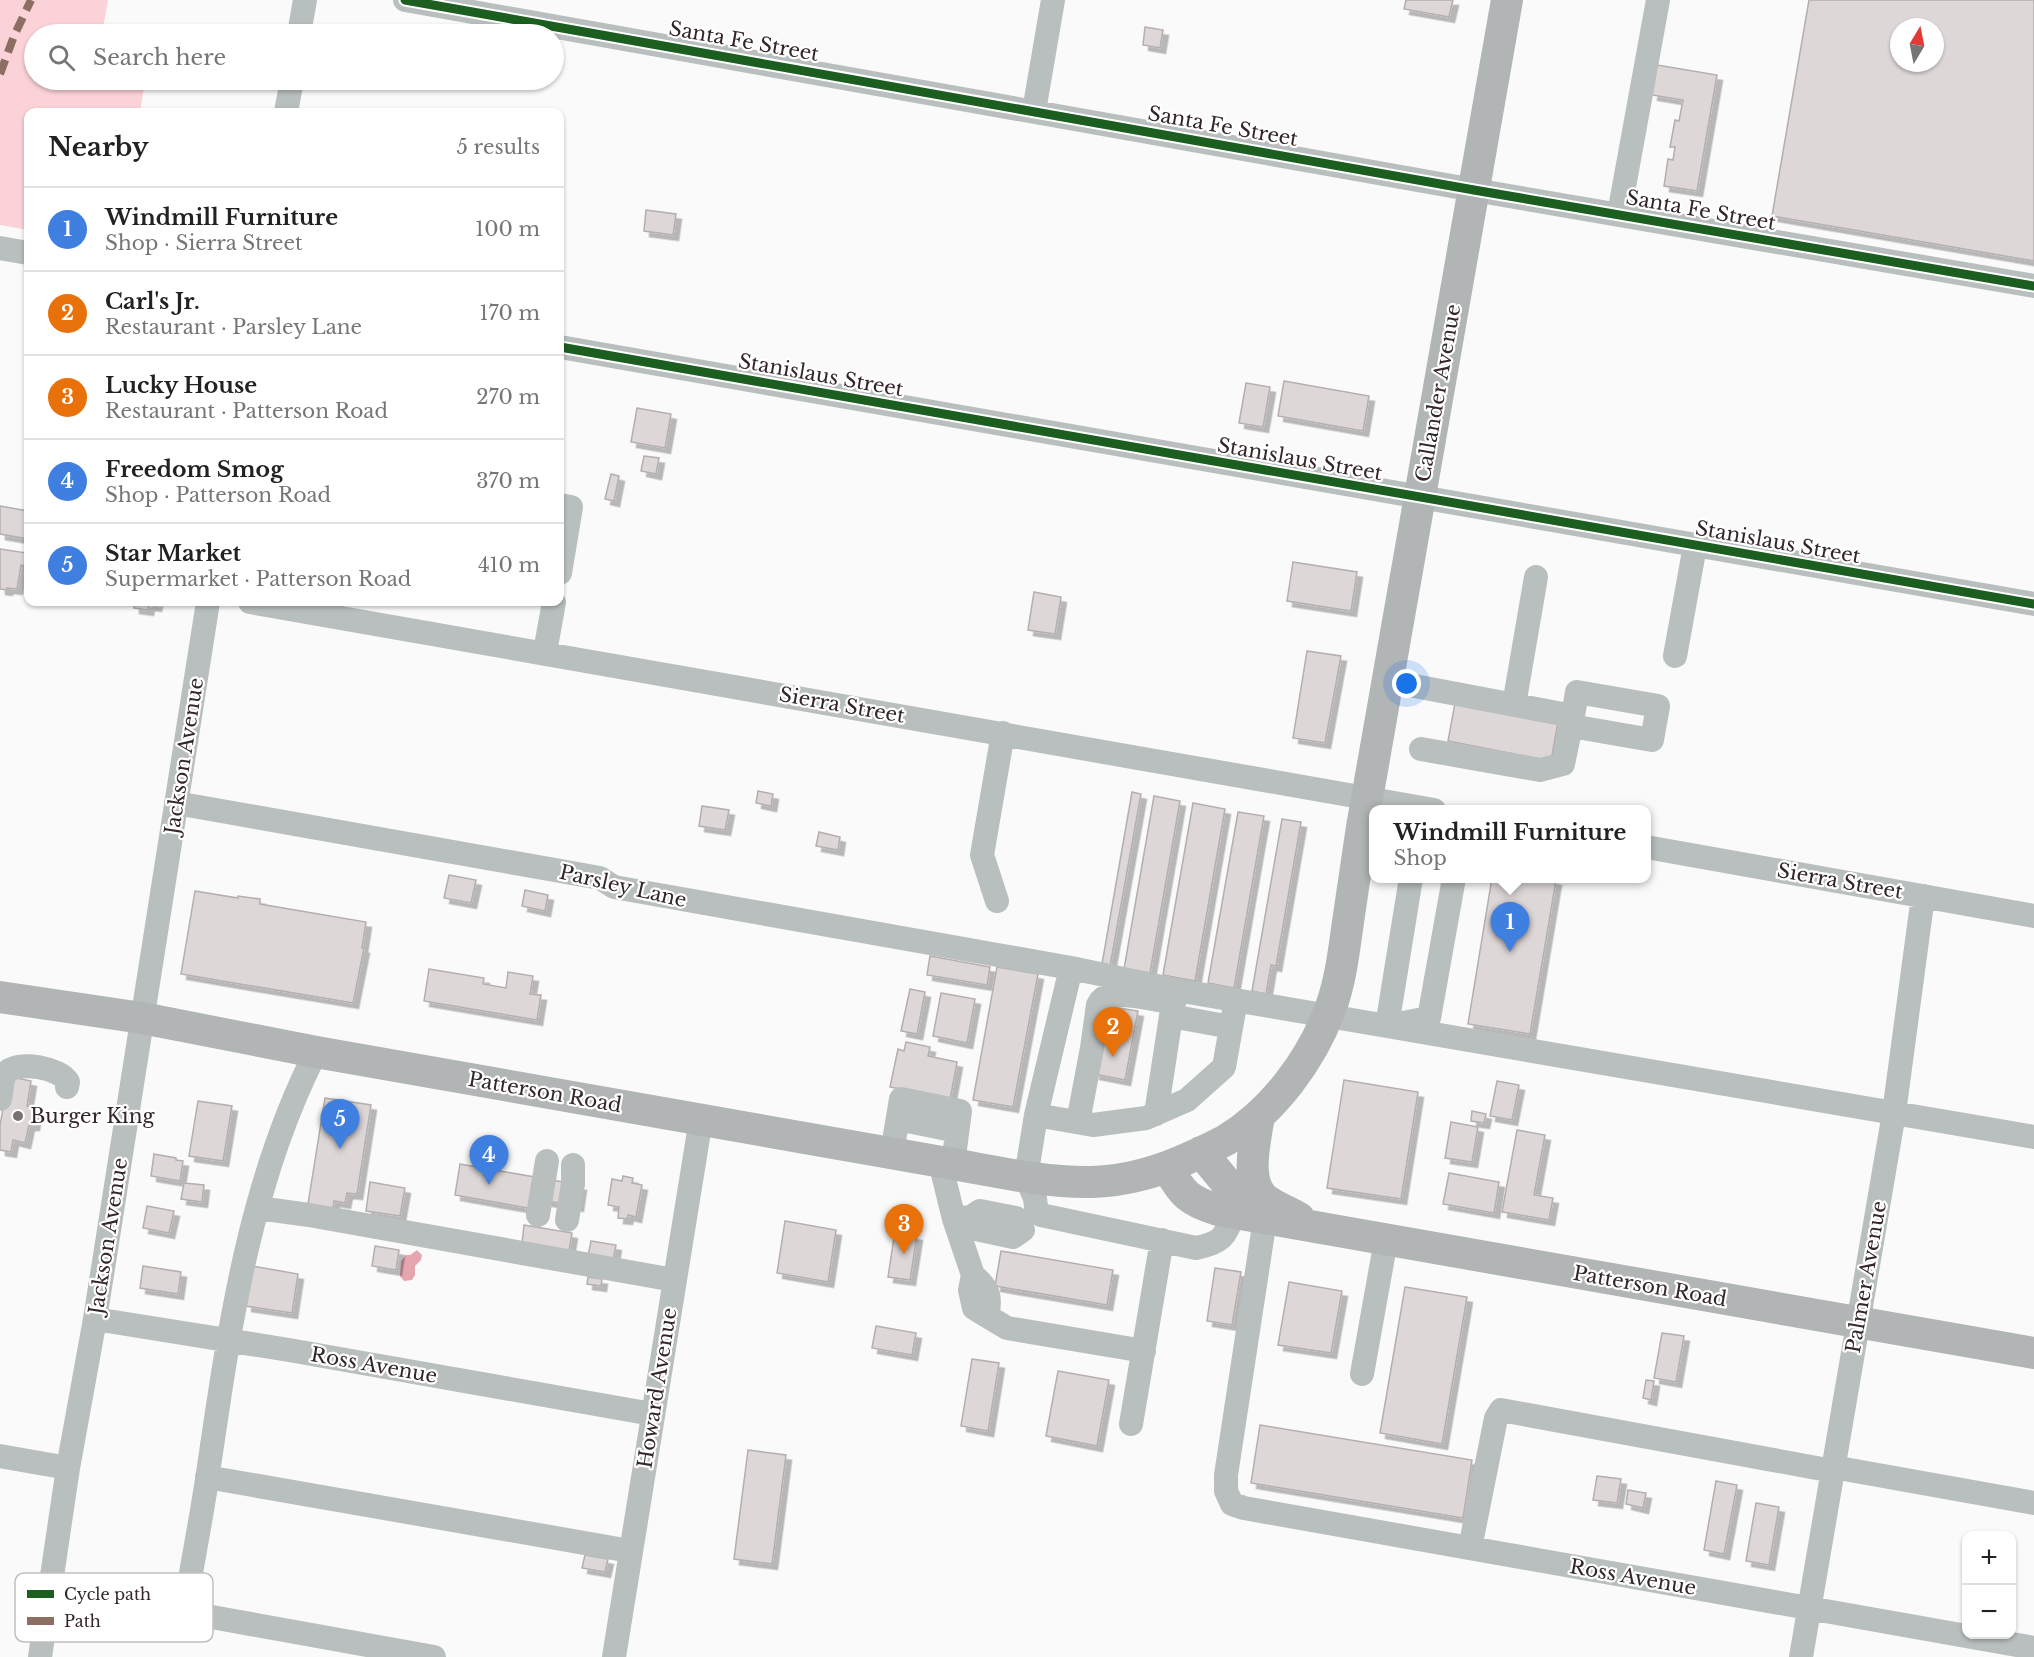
<!DOCTYPE html>
<meta charset="utf-8">
<style>
body{margin:0;font-family:"Libre Baskerville",serif;background:#f2f2f2;color:#222}
.controls{position:absolute;right:18px;bottom:18px;display:grid;overflow:hidden;border-radius:12px;box-shadow:0 2px 4px #0004}
.controls button{width:54px;height:54px;display:grid;place-items:center;padding:0;border:0;border-bottom:2px solid #e0e0e0;background:#fff;color:#222;font:30px sans-serif}
.compass{position:absolute;left:1890px;top:18px;width:54px;height:54px;border-radius:50%;background:#fff;box-shadow:0 2px 4px #0004;rotate:10deg}
.you{position:absolute;left:1407px;top:684px;width:21px;height:21px;margin:-15px;border:4px solid #fff;border-radius:50%;background:#1a73e8;box-shadow:0 0 0 9px #1a73e833}
.badge{display:grid;place-items:center;width:39px;height:39px;border-radius:50%;background:#0b8043;color:#fff;font-size:20px;font-weight:700}
.pin{position:absolute;translate:-50% -50px;filter:drop-shadow(0 2px 3px #0008)}
.pin::after{content:'';position:absolute;top:32px;width:21px;height:18px;background:inherit;clip-path:polygon(0 0,100% 0,50% 100%)}
.popup{position:absolute;left:1369px;top:805px;width:282px;height:78px;box-sizing:border-box;display:grid;place-content:center;border-radius:12px;background:#fff;filter:drop-shadow(0 2px 4px #0005);font-size:20px;white-space:nowrap;color:#767676}
.popup b{font-size:22px;color:#222}
.popup::after{content:'';position:absolute;left:50%;top:100%;margin-left:-12px;border:12px solid transparent;border-top-color:#fff}
.list{margin:0;padding:0;list-style:none}
h2{display:flex;justify-content:space-between;align-items:center;height:78px;margin:0;padding:0 24px;font-size:26px}
h2 small{font-size:20px;font-weight:400;color:#767676}
.list li{display:grid;grid-template-columns:39px 1fr auto;gap:18px;align-items:center;box-sizing:border-box;height:84px;padding:0 24px;border-top:2px solid #e0e0e0}
.list b{display:block;font-size:22px;white-space:nowrap}
.list p{margin:0;font-size:20px;white-space:nowrap;color:#767676}
.list em{font-size:20px;font-style:normal;color:#767676}
.icon{flex:none;width:33px;height:33px;fill:none;stroke:currentColor;stroke-width:2;stroke-linecap:round;stroke-linejoin:round}
.map{position:relative;flex:none;width:2034px;height:1657px;overflow:hidden}
.search{position:absolute;background:#fff;box-shadow:0 2px 4px #0004;left:24px;top:24px;width:540px;height:66px;display:flex;align-items:center;gap:15px;box-sizing:border-box;padding:0 21px;border-radius:33px;color:#767676;font-size:22px}
.panel{position:absolute;background:#fff;box-shadow:0 2px 4px #0004;left:24px;top:108px;width:540px;height:498px;border-radius:12px}
.map>svg:first-child{display:block}
.grass{fill:#fbd2d7}
.water{fill:#e6a6af}
.building{fill:#ded7d7;stroke:#b5aeaf;stroke-width:1.5;fill-rule:evenodd;filter:url(#shadow)}
.lines{fill:none;stroke-linecap:round;stroke-linejoin:round}
.minor{stroke:#b9bebe;stroke-width:24}
.major{stroke:#b1b5b6;stroke-width:32}
.quiet{stroke:#8d6e63;stroke-width:8;stroke-dasharray:15 8;stroke-linecap:butt}
.cycleway-casing{stroke:#fff;stroke-width:13}
.cycleway{stroke:#1b5e20;stroke-width:9}
.poi-dot{fill:#797072;stroke:#fff;stroke-width:2}
.labels{text-anchor:middle;dominant-baseline:central;stroke-width:4.5;stroke-linejoin:round;paint-order:stroke}
.street-label{font-size:20px;fill:#342628;stroke:#fff}
.poi-label{font-size:20px;fill:#342628;stroke:#fff;text-anchor:start}
.key{fill:#fff;stroke:#c2bebe;stroke-width:1.5}
.key-label{font-size:16px;fill:#342628}
</style>
<div class="map">
<svg width="2034" height="1657" viewBox="0 0 2034 1657">
<defs>
<filter id="shadow"><feDropShadow dx="5.5" dy="5.5" stdDeviation="0" flood-color="#0004"/></filter>
</defs>
<rect width="100%" height="100%" fill="#fafafa"/>
<path class="grass" d="M 0,0 L 108,0 L 102,34 L 34,34 L 34,80 L 104,80 L 144,87 L 140,112 L 28,112 L 28,230 L 0,225 Z"/>
<path class="water" d="M 417,1250 L 422,1255 L 421,1260 L 415,1266 L 415,1275 L 412,1280 L 404,1281 L 400,1276 L 401,1261 L 406,1255 L 410,1255 Z"/>
<path class="building" d="M 1406,0 L 1453,0 L 1449,17 L 1404,9 Z
M 1809,0 L 2034,0 L 2034,261 L 1772,216 ZM 1899,27 L 1935,27 L 1935,63 L 1899,63 Z
M 1145,27 L 1163,30 L 1160,48 L 1143,45 Z
M 1657,65 L 1717,75 L 1697,191 L 1664,186 L 1668,159 L 1673,160 L 1675,147 L 1670,147 L 1675,120 L 1679,121 L 1683,100 L 1652,95 Z
M 646,210 L 676,214 L 673,235 L 644,231 Z
M 1284,381 L 1369,396 L 1363,431 L 1278,416 Z
M 1246,383 L 1270,387 L 1263,427 L 1239,423 Z
M 637,408 L 671,414 L 665,448 L 631,442 Z
M 644,456 L 659,458 L 656,474 L 641,471 Z
M 611,474 L 619,476 L 614,501 L 605,499 Z
M 0,506 L 28,511 L 28,539 L 0,534 Z
M 0,549 L 27,553 L 24,566 L 21,565 L 17,589 L 7,588 L 7,590 L 0,589 Z
M 1293,562 L 1357,572 L 1351,611 L 1287,601 Z
M 1034,592 L 1061,597 L 1055,634 L 1028,630 Z
M 132,602 L 157,602 L 156,606 L 149,605 L 148,610 L 134,608 L 134,602 Z
M 1307,651 L 1341,656 L 1325,743 L 1293,738 Z
M 1455,703 L 1558,722 L 1551,761 L 1448,741 Z
M 758,791 L 773,794 L 771,806 L 756,803 Z
M 1132,792 L 1141,794 L 1110,966 L 1102,964 Z
M 1154,796 L 1180,801 L 1150,973 L 1124,969 Z
M 1193,803 L 1225,809 L 1195,981 L 1163,975 Z
M 702,806 L 729,810 L 725,830 L 699,826 Z
M 1238,812 L 1264,816 L 1234,988 L 1208,983 Z
M 1282,819 L 1301,822 L 1276,966 L 1271,965 L 1266,994 L 1252,991 Z
M 819,832 L 840,837 L 838,850 L 816,846 Z
M 449,875 L 476,880 L 471,903 L 444,898 Z
M 1492,878 L 1545,878 L 1556,880 L 1530,1034 L 1468,1024 Z
M 525,890 L 548,895 L 545,911 L 522,906 Z
M 195,891 L 238,898 L 238,896 L 260,899 L 260,904 L 366,922 L 362,948 L 364,948 L 353,1003 L 181,974 Z
M 930,956 L 990,967 L 987,985 L 927,975 Z
M 997,967 L 1038,974 L 1013,1107 L 973,1100 Z
M 429,969 L 484,978 L 483,984 L 506,988 L 508,972 L 533,976 L 530,994 L 541,995 L 537,1020 L 424,1001 Z
M 910,989 L 925,992 L 917,1034 L 901,1031 Z
M 941,993 L 975,999 L 967,1043 L 933,1036 Z
M 1107,1006 L 1138,1011 L 1125,1080 L 1094,1074 Z
M 906,1042 L 930,1047 L 928,1056 L 957,1062 L 950,1100 L 890,1087 L 898,1049 L 904,1051 Z
M 12,1077 L 31,1081 L 27,1106 L 37,1108 L 34,1125 L 29,1125 L 25,1143 L 13,1140 L 11,1152 L 0,1150 L 0,1125 L 6,1092 Z
M 1344,1080 L 1418,1092 L 1401,1199 L 1327,1188 Z
M 1497,1081 L 1519,1085 L 1512,1120 L 1490,1116 Z
M 325,1098 L 371,1105 L 357,1194 L 347,1193 L 345,1203 L 334,1201 L 333,1208 L 308,1204 Z
M 198,1101 L 232,1106 L 223,1161 L 189,1156 Z
M 1472,1111 L 1486,1114 L 1484,1123 L 1471,1121 Z
M 1451,1122 L 1478,1127 L 1472,1162 L 1445,1158 Z
M 1517,1130 L 1545,1135 L 1534,1195 L 1553,1198 L 1549,1220 L 1502,1212 Z
M 154,1154 L 176,1158 L 176,1160 L 183,1161 L 180,1181 L 151,1176 Z
M 460,1164 L 581,1185 L 578,1206 L 535,1199 L 533,1209 L 455,1195 Z
M 1449,1173 L 1499,1182 L 1494,1213 L 1443,1204 Z
M 623,1176 L 633,1178 L 632,1183 L 642,1185 L 636,1217 L 628,1215 L 627,1219 L 618,1218 L 619,1207 L 608,1205 L 612,1179 L 622,1181 Z
M 370,1182 L 405,1188 L 400,1216 L 366,1211 Z
M 184,1183 L 204,1185 L 202,1202 L 181,1199 Z
M 147,1206 L 174,1211 L 169,1233 L 143,1228 Z
M 785,1221 L 836,1230 L 828,1282 L 777,1273 Z
M 524,1225 L 572,1233 L 569,1251 L 522,1243 Z
M 895,1231 L 917,1235 L 910,1280 L 888,1277 Z
M 591,1241 L 616,1245 L 613,1261 L 588,1256 Z
M 375,1246 L 399,1250 L 396,1270 L 372,1266 Z
M 1001,1251 L 1113,1270 L 1107,1305 L 995,1286 Z
M 143,1266 L 181,1272 L 178,1294 L 140,1288 Z
M 252,1266 L 298,1274 L 292,1313 L 246,1306 Z
M 1215,1268 L 1241,1272 L 1232,1325 L 1207,1321 Z
M 588,1277 L 602,1279 L 601,1286 L 587,1284 Z
M 1289,1282 L 1342,1291 L 1331,1353 L 1278,1345 Z
M 1405,1287 L 1467,1297 L 1442,1444 L 1380,1433 Z
M 876,1326 L 916,1333 L 912,1355 L 872,1348 Z
M 1662,1333 L 1684,1336 L 1676,1382 L 1654,1378 Z
M 972,1359 L 999,1363 L 988,1431 L 961,1426 Z
M 1058,1371 L 1109,1380 L 1097,1446 L 1046,1436 Z
M 1646,1380 L 1654,1381 L 1651,1400 L 1643,1398 Z
M 1260,1425 L 1472,1460 L 1463,1518 L 1251,1483 Z
M 748,1450 L 786,1455 L 772,1564 L 734,1559 Z
M 1597,1476 L 1621,1479 L 1617,1503 L 1593,1500 Z
M 1716,1481 L 1737,1485 L 1724,1554 L 1704,1550 Z
M 1628,1490 L 1646,1493 L 1643,1508 L 1626,1504 Z
M 1756,1503 L 1779,1507 L 1769,1565 L 1746,1561 Z
M 585,1555 L 608,1559 L 605,1572 L 582,1568 Z"/>
<g class="lines">
<path class="minor" d="M 405,0 L 1474,190 L 2034,286
M 299,34 L 305,0
M 1034,111 L 1053,0
M 286,112 L 292,80
M 1619,214 L 1658,0
M 0,248 L 28,253
M 560,347 L 2034,604
M 560,505 L 571,507 L 560,573
M 250,602 L 1434,810
M 545,652 L 554,602
M 1675,656 L 1695,546
M 1388,681 L 1573,716 L 1563,764 L 1540,770 L 1421,749
M 1514,705 L 1536,577
M 1571,726 L 1652,740 L 1658,706 L 1577,692 L 1573,716
M 176,803 L 600,878 L 614,887 L 1071,968
M 1646,847 L 2034,916
M 1411,878 L 1387,1026 L 2034,1137
M 997,901 L 982,855 L 1003,733
M 0,1099 C 2,1091 1,1078 7,1072 C 19,1060 60,1068 68,1082 L 67,1087
M 1156,1114 L 1171,1016
M 1036,1115 L 1093,1125 L 1146,1118 L 1187,1100 L 1224,1067 L 1234,1011
M 898,1119 L 957,1131
M 1078,1122 L 1092,1048 L 1098,1005 C 1100,1001 1103,997 1108,996 C 1126,992 1156,1000 1174,1003 L 1171,1016 L 1231,1027
M 892,1153 L 901,1099 L 960,1111 L 953,1164
M 940,1162 L 954,1219 L 973,1275 L 970,1290 L 974,1308 L 987,1316 C 992,1296 988,1288 973,1275
M 258,1208 L 309,1215 L 674,1280
M 1234,1213 C 1225,1237 1222,1243 1196,1248 L 1041,1215 L 1036,1207 L 1035,1198 L 1026,1177 L 1036,1115 L 1071,968 L 1176,990 L 1387,1026 L 1429,1018 L 1454,878
M 538,1215 L 547,1161
M 954,1219 L 971,1217 L 980,1211 L 1016,1218 L 1023,1230 L 1013,1237 L 976,1229 L 971,1217
M 1265,1219 L 1226,1475 L 1226,1491 L 1232,1504 L 1244,1508 L 2034,1648
M 567,1220 L 573,1184 L 573,1165
M 987,1316 L 1007,1328 L 1144,1351
M 95,1319 L 289,1350 L 652,1414
M 1362,1374 L 1386,1240
M 1131,1424 L 1162,1240
M 0,1456 L 68,1468
M 1833,1467 L 2034,1503
M 207,1477 L 630,1551
M 1470,1548 L 1496,1418 L 1501,1410 L 1833,1471
M 49,1592 L 184,1612 L 434,1657
M 184,1612 C 192,1566 201,1520 208,1473 C 229,1330 249,1183 316,1052
M 40,1657 L 68,1468 L 95,1319 L 208,602
M 614,1657 L 701,1119
M 1801,1657 L 1894,1113 L 1923,896"/>
<path class="major" d="M 0,997 L 142,1018 L 316,1052 L 953,1164 C 998,1172 1046,1183 1092,1182 C 1128,1181 1161,1171 1193,1156 C 1204,1151 1215,1146 1226,1140 C 1274,1111 1312,1059 1331,1007 C 1341,979 1344,950 1348,922 C 1353,890 1357,859 1362,827 L 1507,0
M 1259,1115 C 1256,1139 1243,1182 1266,1200 C 1276,1207 1289,1212 1299,1218
M 1201,1152 L 1235,1193 L 1265,1218
M 1168,1168 C 1182,1194 1189,1201 1218,1210 L 2034,1353"/>
<path class="quiet" d="M 0,74 L 14,36 L 31,0"/>
<g class="cycleway-casing">
<path id="cycleway" d="M 405,0 L 1474,190 L 2034,286
M 560,347 L 2034,604"/>
</g>
<use href="#cycleway" class="cycleway"/>
</g>
<circle class="poi-dot" cx="18" cy="1116" r="6"/>
<g class="labels">
<g class="street-label">
<text transform="translate(744 41) rotate(10)">Santa Fe Street</text>
<text transform="translate(1223 126) rotate(10)">Santa Fe Street</text>
<text transform="translate(1701 210) rotate(10)">Santa Fe Street</text>
<text transform="translate(821 375) rotate(10)">Stanislaus Street</text>
<text transform="translate(1438 393) rotate(-80)">Callander Avenue</text>
<text transform="translate(1300 459) rotate(10)">Stanislaus Street</text>
<text transform="translate(1778 542) rotate(10)">Stanislaus Street</text>
<text transform="translate(842 705) rotate(10)">Sierra Street</text>
<text transform="translate(184 756) rotate(-81)">Jackson Avenue</text>
<text transform="translate(1840 881) rotate(10)">Sierra Street</text>
<text transform="translate(623 886) rotate(13)">Parsley Lane</text>
<text transform="translate(545 1092) rotate(10)">Patterson Road</text>
<text transform="translate(108 1236) rotate(-81)">Jackson Avenue</text>
<text transform="translate(1866 1277) rotate(-80)">Palmer Avenue</text>
<text transform="translate(1650 1286) rotate(10)">Patterson Road</text>
<text transform="translate(374 1365) rotate(10)">Ross Avenue</text>
<text transform="translate(657 1388) rotate(-81)">Howard Avenue</text>
<text transform="translate(1633 1577) rotate(10)">Ross Avenue</text>
</g>
<g class="poi-label">
<text x="30" y="1116">Burger King</text>
</g>
</g>
<rect x="15" y="1573" width="198" height="69" rx="9" class="key"/>
<rect x="27" y="1590" width="27" height="8" fill="#1b5e20"/>
<rect x="27" y="1617" width="27" height="8" fill="#8d6e63"/>
<g class="key-label">
<text x="64" y="1600">Cycle path</text>
<text x="64" y="1627">Path</text>
</g>
</svg>
<div class="controls">
<button>+</button>
<button>−</button>
</div>
<svg class="compass" viewBox="-18 -18 36 36"><path d="M0-13l5 13h-10z" fill="#e53935"/><path d="M0 13l5-13h-10z" fill="#767676"/></svg>
<div class="you"></div>
<div class="pin badge" style="left:1510px;top:952px;background:#3f7fe0">1</div>
<div class="popup"><b>Windmill Furniture</b>Shop</div>
<div class="pin badge" style="left:1113px;top:1057px;background:#e8710a">2</div>
<div class="pin badge" style="left:904px;top:1254px;background:#e8710a">3</div>
<div class="pin badge" style="left:489px;top:1185px;background:#3f7fe0">4</div>
<div class="pin badge" style="left:340px;top:1149px;background:#3f7fe0">5</div>
<div class="search"><svg class="icon" aria-label="search" viewBox="0 0 24 24"><circle cx="10" cy="10" r="6"/><path d="M15 15l6 6"/></svg>Search here</div>
<section class="panel">
<h2>Nearby<small>5 results</small></h2>
<ul class="list">
<li><span class="badge" style="background:#3f7fe0">1</span><div><b>Windmill Furniture</b><p>Shop · Sierra Street</p></div><em>100 m</em></li>
<li><span class="badge" style="background:#e8710a">2</span><div><b>Carl's Jr.</b><p>Restaurant · Parsley Lane</p></div><em>170 m</em></li>
<li><span class="badge" style="background:#e8710a">3</span><div><b>Lucky House</b><p>Restaurant · Patterson Road</p></div><em>270 m</em></li>
<li><span class="badge" style="background:#3f7fe0">4</span><div><b>Freedom Smog</b><p>Shop · Patterson Road</p></div><em>370 m</em></li>
<li><span class="badge" style="background:#3f7fe0">5</span><div><b>Star Market</b><p>Supermarket · Patterson Road</p></div><em>410 m</em></li>
</ul>
</section>
</div>
